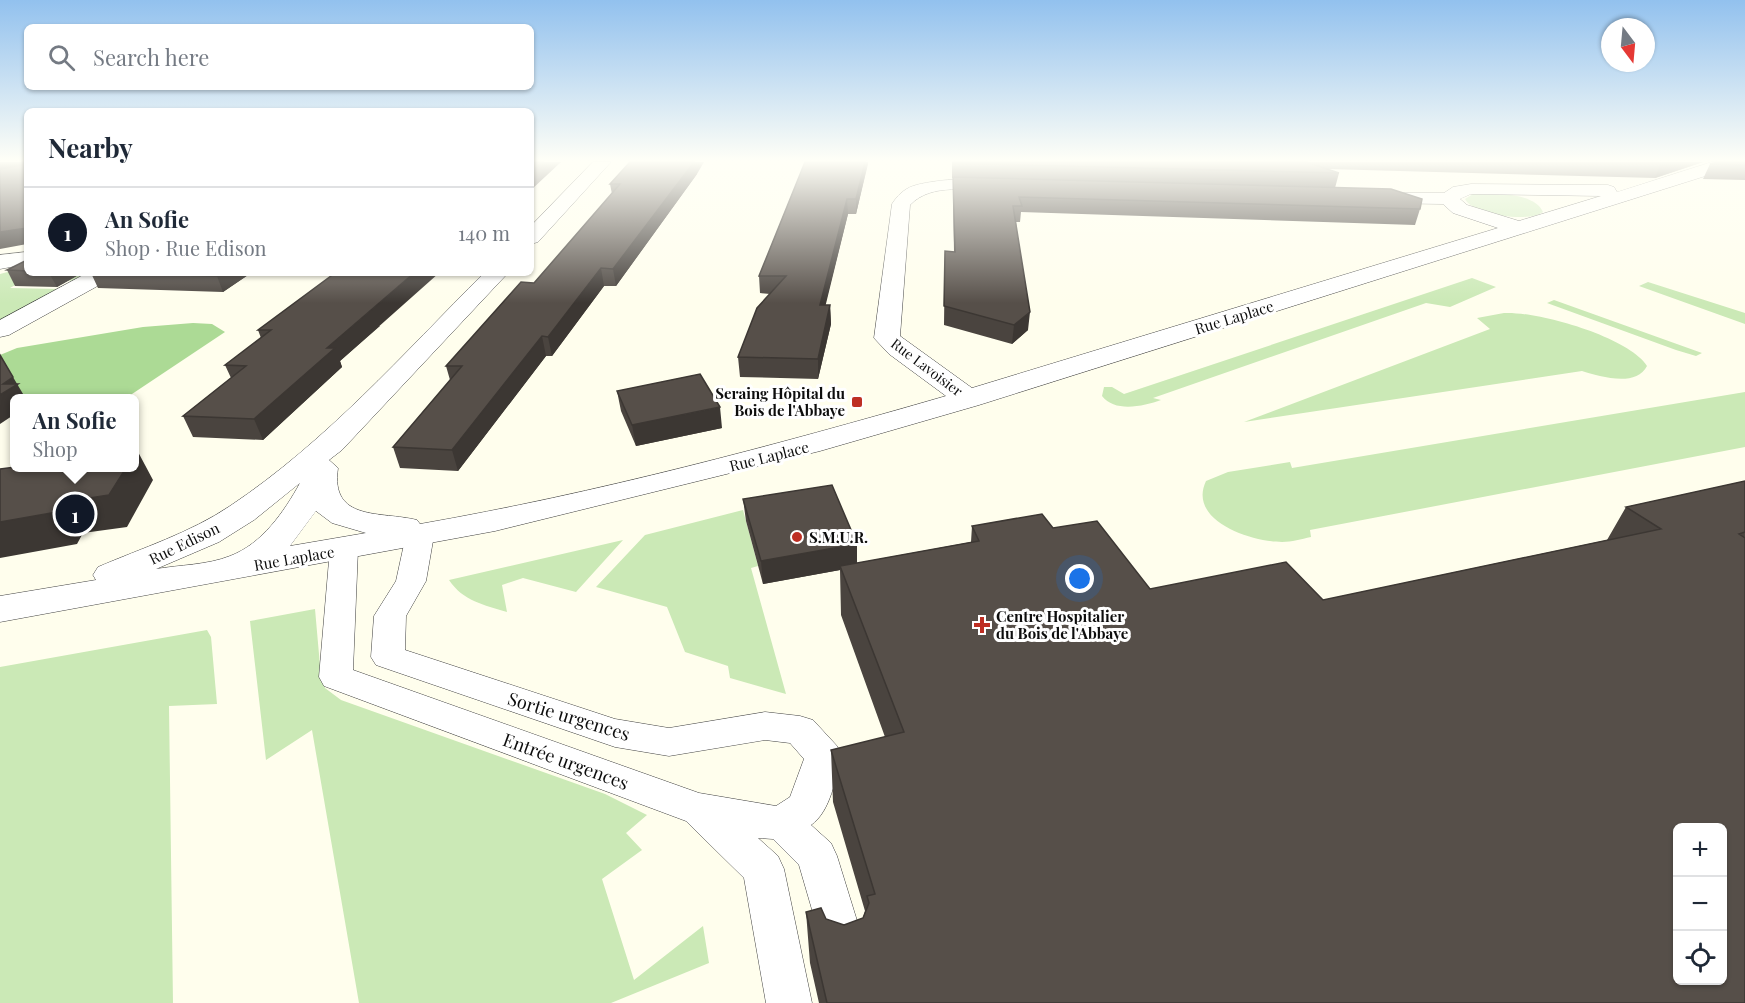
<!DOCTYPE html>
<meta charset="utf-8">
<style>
body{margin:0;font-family:"Playfair Display",serif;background:#f6f6f7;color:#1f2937}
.controls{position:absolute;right:18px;bottom:18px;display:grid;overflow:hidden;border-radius:9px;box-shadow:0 2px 4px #0004}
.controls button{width:54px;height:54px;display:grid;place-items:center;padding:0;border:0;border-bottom:2px solid #e0e1e3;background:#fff;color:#1f2937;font:30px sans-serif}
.compass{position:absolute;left:1601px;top:18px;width:54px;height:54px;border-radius:50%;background:#fff;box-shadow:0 2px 4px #0004;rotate:164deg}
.you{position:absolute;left:1080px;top:579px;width:21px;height:21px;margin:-15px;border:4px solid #fff;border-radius:50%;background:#1a73e8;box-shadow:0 0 0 9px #1a73e833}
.badge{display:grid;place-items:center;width:39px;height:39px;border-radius:50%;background:#111827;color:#fff;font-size:20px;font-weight:700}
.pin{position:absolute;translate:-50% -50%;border:3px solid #fff;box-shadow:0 2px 6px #0006}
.popup{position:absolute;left:10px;top:394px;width:129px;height:78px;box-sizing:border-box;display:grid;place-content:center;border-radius:9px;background:#fff;filter:drop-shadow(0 2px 4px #0005);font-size:20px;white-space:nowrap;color:#747a83}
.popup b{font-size:22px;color:#1f2937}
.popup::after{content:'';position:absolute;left:50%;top:100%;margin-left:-12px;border:12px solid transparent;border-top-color:#fff}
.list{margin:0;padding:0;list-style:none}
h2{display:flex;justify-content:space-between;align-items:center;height:78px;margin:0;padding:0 24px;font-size:26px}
h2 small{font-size:20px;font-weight:400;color:#747a83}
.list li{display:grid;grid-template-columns:39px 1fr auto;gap:18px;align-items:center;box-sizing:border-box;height:90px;padding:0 24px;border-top:2px solid #e0e1e3}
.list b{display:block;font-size:22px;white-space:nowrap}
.list p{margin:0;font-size:20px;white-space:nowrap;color:#747a83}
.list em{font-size:20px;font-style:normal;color:#747a83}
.icon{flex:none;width:33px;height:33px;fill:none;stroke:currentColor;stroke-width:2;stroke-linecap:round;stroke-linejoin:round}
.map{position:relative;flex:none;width:1745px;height:1003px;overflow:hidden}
.search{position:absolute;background:#fff;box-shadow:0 2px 4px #0004;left:24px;top:24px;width:510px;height:66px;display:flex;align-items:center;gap:15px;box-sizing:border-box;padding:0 21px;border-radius:9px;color:#747a83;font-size:22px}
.panel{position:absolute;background:#fff;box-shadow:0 2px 4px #0004;left:24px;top:108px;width:510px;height:168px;border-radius:9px}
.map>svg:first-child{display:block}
.green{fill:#cbe9b6}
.forest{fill:#acda95}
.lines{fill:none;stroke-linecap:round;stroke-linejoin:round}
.lane-casing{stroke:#404040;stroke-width:1}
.street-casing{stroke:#404040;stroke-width:1}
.lane{fill:#fff;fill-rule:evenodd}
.street{fill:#fff;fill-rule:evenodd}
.wall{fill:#4a443f}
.shaded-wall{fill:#3c3733}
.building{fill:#564f49;stroke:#3c3733;stroke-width:1.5;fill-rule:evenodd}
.poi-dot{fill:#be2f24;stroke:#fff;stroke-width:2}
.labels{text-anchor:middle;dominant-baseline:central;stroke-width:6;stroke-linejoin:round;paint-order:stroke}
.far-street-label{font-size:14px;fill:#0d0d0d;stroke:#fff}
.street-label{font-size:15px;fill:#0d0d0d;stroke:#fff}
.poi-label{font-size:15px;font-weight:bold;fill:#0d0d0d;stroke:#fff;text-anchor:start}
.near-street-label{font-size:18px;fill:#0d0d0d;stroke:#fff}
</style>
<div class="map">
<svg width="1745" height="1003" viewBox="0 0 1745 1003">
<rect width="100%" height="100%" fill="#fffeed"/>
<path class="green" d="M 1473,194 C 1492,193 1534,192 1543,212 C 1529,223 1473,215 1465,199 Z
M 15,270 L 27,273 L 89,273 L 74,281 L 29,277 L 10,288 L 61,289 L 0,321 L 0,274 Z
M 1472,278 L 1496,287 L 1450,307 L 1426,303 L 1153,398 L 1161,400 C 1144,406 1115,413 1102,396 L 1104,387 L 1112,387 L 1124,394 Z
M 1648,282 L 1745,313 L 1745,324 L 1639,286 Z
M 1554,300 L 1702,353 L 1696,356 L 1676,350 L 1547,303 Z
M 1504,313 C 1537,311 1629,337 1647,366 C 1636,388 1599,376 1582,371 L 1244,422 L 1490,329 L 1477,318 Z
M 1745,392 L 1745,447 L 1310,530 L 1311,537 C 1301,539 1292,542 1282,542 C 1252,542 1187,521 1206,481 L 1228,472 L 1290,462 L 1292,468 Z
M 743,510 L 758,566 L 751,568 L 786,694 L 730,678 L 728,666 L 685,652 L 667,607 L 596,587 L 645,535 Z
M 623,540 L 576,592 L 523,578 L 502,585 L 507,612 C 484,605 463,601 449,580 Z
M 315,609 L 321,677 L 325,688 L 341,700 L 605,794 L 647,815 L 626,833 L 642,850 L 602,879 L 634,980 L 703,926 L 709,963 L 611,1003 L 359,1003 L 312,730 L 266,760 L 250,621 Z
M 207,630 L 211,637 L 217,704 L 169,706 L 173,1003 L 0,1003 L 0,667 Z"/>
<path class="forest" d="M 193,323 L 212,324 L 225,332 L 126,398 L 17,398 L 0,355 L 17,348 L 143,327 Z"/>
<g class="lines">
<g class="lane-casing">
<path id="lane" d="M 420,526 L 430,529 L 434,535 L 426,581 L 406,616 L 405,650 L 615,719 L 669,728 L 765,712 L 800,716 L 813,720 L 837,746 L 842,756 C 835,778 831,811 811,825 L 831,843 L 837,856 L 867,953 L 861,968 L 845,974 L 829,968 L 799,865 L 773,839 L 758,838 L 778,856 L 784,869 L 812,1003 L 766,1003 L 744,878 L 686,821 L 324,686 L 319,677 L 330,549 L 334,543 L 344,540 L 354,543 L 358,549 L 353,670 L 699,793 L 776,806 L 790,797 L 804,759 L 790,743 L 765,740 L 669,756 L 615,747 L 376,665 L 371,657 L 374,616 L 396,581 L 406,535 L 410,529 Z"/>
</g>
<g class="street-casing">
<path id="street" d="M 593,162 L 611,162 L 538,242 L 531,244 L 531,226 Z
M 1712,162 L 1739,162 L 1737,166 L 979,405 L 820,451 L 495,531 L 0,622 L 0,596 L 96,580 L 93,575 L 98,567 C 142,548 190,533 230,506 C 326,442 403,354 484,273 L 508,273 L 342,450 L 329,460 L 338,468 C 330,522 381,511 417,520 L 420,524 C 597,493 773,446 946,396 L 889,354 L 874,338 L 892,204 C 897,196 904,189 913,186 C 929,180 998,173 1007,186 L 998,191 C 970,191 932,182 910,205 L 900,336 L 972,388 L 1498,228 L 1453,213 L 1443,204 L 1377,203 L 1370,201 L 1368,197 L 1370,193 L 1444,193 L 1453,187 L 1471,184 L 1608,185 L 1614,187 L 1617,192 ZM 1471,194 L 1601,196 L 1519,221 L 1467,205 L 1460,199 ZM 300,483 C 284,512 262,544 230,556 C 208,565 179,565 156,569 L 219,542 L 254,520 ZM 316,511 L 332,523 L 366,533 L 290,546 Z
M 27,252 L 27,264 L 0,269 L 0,255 Z
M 87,273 L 115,273 L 112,278 L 9,335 L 0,337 L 0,320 Z"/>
</g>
<use href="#lane" class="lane"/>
<use href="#street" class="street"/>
</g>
<path class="wall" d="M 805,162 L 868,162 L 856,214 L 848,214 L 825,305 L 830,305 L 831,324 L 818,379 L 740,377 L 738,357 L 770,294 L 760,293 L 759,276 Z
M 952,162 L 1703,162 L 1655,178 L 1328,169 L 1339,173 L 1335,188 L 1420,209 L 1415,225 L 1021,212 L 1020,222 L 1016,222 L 1028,330 L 1012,344 L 944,325 L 945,251 L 954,252 L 953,192 L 953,178 L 952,178 Z
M 1745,162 L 1745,180 L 1703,179 L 1710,164 Z
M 697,174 L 616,286 L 604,286 L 552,356 L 546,356 L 458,471 L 400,468 L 393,447 L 450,380 L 446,366 L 534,283 L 612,194 L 610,184 Z
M 27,260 L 27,273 L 82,273 L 57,287 L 15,286 L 7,270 Z
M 91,273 L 251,273 L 223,292 L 98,288 Z
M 380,326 L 340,361 L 342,367 L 263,440 L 193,437 L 183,416 L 231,378 L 225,365 L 261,338 L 258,330 Z
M 617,391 L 722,428 L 636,446 L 621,411 Z
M 1745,481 L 1745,1003 L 819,1003 L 810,963 L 806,912 L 844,925 L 863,918 L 865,911 L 833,802 L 831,750 L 885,737 L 841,615 L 840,570 L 763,584 L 746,521 L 743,499 L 857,563 L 971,542 L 972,526 L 1053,528 L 1150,589 L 1323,600 L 1607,540 L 1626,507 Z"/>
<path class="shaded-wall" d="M 0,162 L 25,162 L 27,166 L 0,170 Z
M 542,162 L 561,162 L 531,190 L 531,172 Z
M 694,162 L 704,162 L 697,174 L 616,286 L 613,269 Z
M 865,162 L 868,162 L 868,164 L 856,214 L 856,199 Z
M 1664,162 L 1703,162 L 1655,178 L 1661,163 Z
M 847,199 L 848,214 L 821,324 L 820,305 Z
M 27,228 L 27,244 L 0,249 L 0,232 Z
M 601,268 L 604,286 L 552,356 L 548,337 Z
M 49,273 L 82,273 L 57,287 Z
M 222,273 L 251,273 L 223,292 L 217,276 Z
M 414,273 L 439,273 L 340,361 L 342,367 L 263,440 L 254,419 L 327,348 Z
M 830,305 L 831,324 L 818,379 L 818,359 Z
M 1030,312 L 1028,330 L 1012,344 L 1014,325 Z
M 542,336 L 546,356 L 458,471 L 452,450 Z
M 13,377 L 26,399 L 15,399 L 15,414 L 0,424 L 0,395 L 3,384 Z
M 720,407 L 722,428 L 636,446 L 632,425 Z
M 137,450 L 153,480 L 127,527 L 83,533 L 77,544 L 0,558 L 0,522 L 126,468 L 135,468 L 135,453 Z
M 857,544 L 857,567 L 840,566 L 840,570 L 763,584 L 761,561 Z"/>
<path class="building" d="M 22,162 L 27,162 L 27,228 L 0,232 L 0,169 L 22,165 Z
M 531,162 L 542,162 L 531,172 Z
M 630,162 L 694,162 L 613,269 L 601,268 L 548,337 L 542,336 L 452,450 L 393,447 L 462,366 L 446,366 L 521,282 L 534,283 L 620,184 L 610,184 Z
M 805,162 L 865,162 L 856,199 L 847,199 L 820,305 L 830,305 L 818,359 L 738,357 L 757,308 L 786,276 L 759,276 Z
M 953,162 L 1306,162 L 1339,173 L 953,163 Z
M 1717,162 L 1745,162 L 1745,165 L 1710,164 Z
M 953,177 L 1391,189 L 1422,199 L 1420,209 L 1019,197 L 1022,206 L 1013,206 L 1030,312 L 1014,325 L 944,306 L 945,251 L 955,252 Z
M 27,260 L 27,271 L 7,270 Z
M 107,273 L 222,273 L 217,276 Z
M 335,273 L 414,273 L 327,348 L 335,348 L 254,419 L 183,416 L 246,366 L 225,365 L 271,330 L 258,330 Z
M 0,355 L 13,377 L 3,384 L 18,384 L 0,395 Z
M 700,374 L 720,407 L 632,425 L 617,391 Z
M 15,467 L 15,468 L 126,468 L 109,495 L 64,502 L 57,512 L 0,522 L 0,469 Z
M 1745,481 L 1745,532 L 1739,534 L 1745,538 L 1745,1003 L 827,1003 L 806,912 L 821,908 L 826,919 L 844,925 L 863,918 L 869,903 L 867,896 L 875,894 L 831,750 L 904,732 L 840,566 L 979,541 L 972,526 L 1042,514 L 1053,528 L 1097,521 L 1150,589 L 1286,562 L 1323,600 L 1661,529 L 1626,507 ZM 1677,828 L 1722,828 L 1722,981 L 1677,981 Z
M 832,485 L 857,544 L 761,561 L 743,499 Z"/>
<linearGradient id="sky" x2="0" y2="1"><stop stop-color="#92c1ee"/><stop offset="0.53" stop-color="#fffff7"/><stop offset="1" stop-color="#fffff7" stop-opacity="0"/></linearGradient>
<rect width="1745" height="303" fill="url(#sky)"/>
<g class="poi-dot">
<rect x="851" y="396" width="12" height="12" rx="3"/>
<circle cx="797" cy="537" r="6"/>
<path d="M979 616h6v6h6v6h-6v6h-6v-6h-6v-6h6z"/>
</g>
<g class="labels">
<g class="far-street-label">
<text transform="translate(927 367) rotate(37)">Rue Lavoisier</text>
</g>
<g class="street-label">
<text transform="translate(1234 317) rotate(-17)">Rue Laplace</text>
<text transform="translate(769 456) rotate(-14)">Rue Laplace</text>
<text transform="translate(184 543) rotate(-26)">Rue Edison</text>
<text transform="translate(294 558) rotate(-10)">Rue Laplace</text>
</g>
<g class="poi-label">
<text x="845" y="393" text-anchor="end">Seraing Hôpital du<tspan x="845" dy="17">Bois de l'Abbaye</tspan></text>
<text x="809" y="537">S.M.U.R.</text>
<text x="996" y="616">Centre Hospitalier<tspan x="996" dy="17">du Bois de l'Abbaye</tspan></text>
</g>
<g class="near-street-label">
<text transform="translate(569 716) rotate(17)">Sortie urgences</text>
<text transform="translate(566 761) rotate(20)">Entrée urgences</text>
</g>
</g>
</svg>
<div class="controls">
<button>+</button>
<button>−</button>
<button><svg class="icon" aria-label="locate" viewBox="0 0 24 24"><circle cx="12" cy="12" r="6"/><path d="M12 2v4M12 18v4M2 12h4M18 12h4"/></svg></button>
</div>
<svg class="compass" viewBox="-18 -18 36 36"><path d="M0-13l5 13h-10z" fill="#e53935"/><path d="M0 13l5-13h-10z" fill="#747a83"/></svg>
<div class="you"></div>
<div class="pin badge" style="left:75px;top:514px">1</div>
<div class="popup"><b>An Sofie</b>Shop</div>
<div class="search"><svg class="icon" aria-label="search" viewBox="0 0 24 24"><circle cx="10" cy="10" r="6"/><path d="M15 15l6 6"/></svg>Search here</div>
<section class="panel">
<h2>Nearby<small></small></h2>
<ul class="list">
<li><span class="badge">1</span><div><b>An Sofie</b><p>Shop · Rue Edison</p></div><em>140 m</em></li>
</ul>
</section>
</div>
